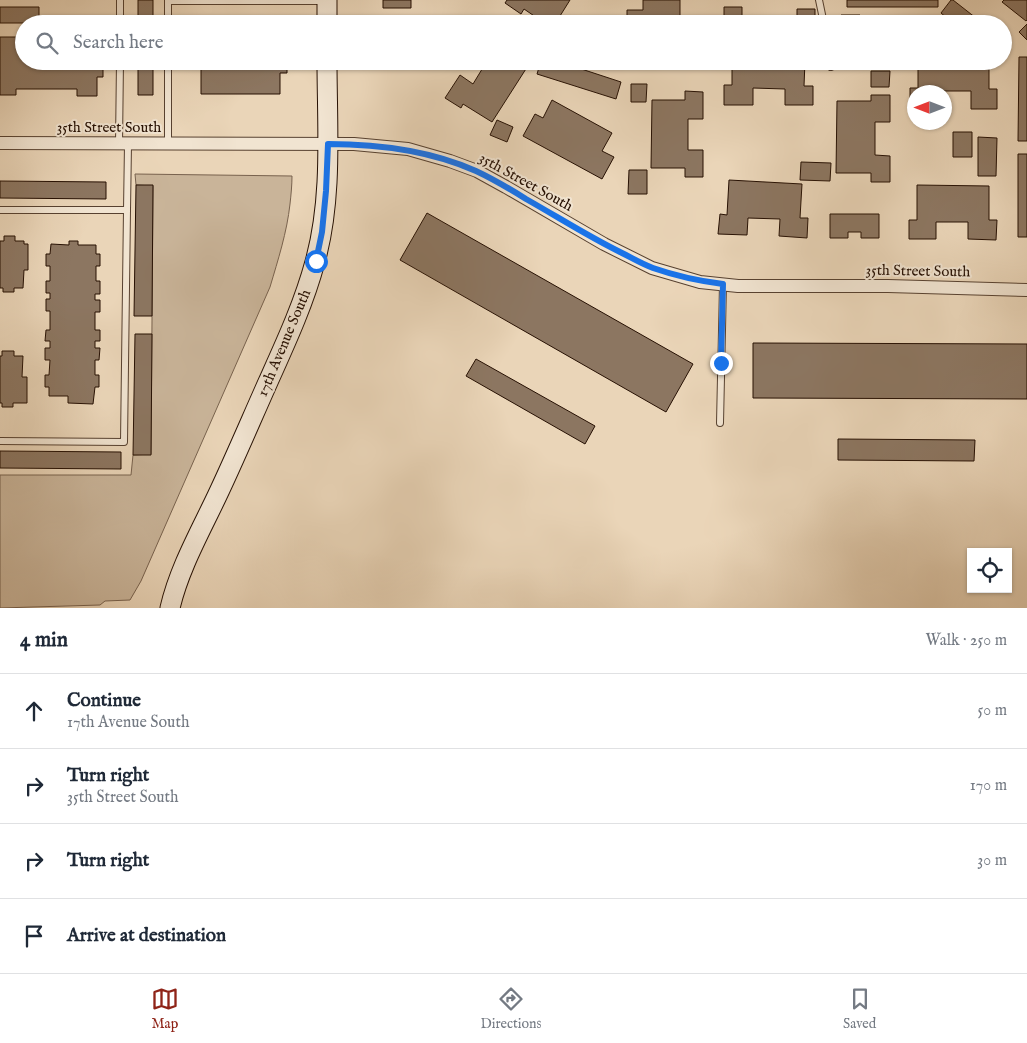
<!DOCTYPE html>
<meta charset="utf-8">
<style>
body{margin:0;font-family:"IM FELL English",serif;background:#f6f6f7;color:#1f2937}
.controls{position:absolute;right:15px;bottom:15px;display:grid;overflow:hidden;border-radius:0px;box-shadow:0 1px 4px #0004}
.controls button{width:45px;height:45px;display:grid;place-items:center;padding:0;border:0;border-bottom:1px solid #e0e1e3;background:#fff;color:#1f2937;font:25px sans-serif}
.compass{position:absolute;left:907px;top:85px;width:45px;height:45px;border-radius:50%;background:#fff;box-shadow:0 1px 4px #0004;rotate:270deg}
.stop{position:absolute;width:15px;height:15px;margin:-11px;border:4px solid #1a73e8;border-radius:50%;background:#fff}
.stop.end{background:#1a73e8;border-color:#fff;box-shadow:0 1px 5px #0008}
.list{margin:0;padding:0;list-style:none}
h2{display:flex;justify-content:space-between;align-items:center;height:65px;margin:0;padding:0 20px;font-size:21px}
h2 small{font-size:16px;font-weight:400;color:#747a83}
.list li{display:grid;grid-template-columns:32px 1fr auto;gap:15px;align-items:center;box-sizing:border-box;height:75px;padding:0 20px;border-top:1px solid #e0e1e3}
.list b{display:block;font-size:19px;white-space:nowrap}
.list p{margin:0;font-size:16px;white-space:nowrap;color:#747a83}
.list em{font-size:16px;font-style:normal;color:#747a83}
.icon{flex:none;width:28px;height:28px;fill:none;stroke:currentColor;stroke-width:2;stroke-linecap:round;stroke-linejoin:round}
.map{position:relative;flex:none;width:1027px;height:608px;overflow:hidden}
.search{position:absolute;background:#fff;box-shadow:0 1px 4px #0004;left:15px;right:15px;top:15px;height:55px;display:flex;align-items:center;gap:12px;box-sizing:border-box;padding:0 18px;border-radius:28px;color:#747a83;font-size:19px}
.sheet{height:365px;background:#fff}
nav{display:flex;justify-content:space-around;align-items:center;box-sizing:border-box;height:70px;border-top:1px solid #e0e1e3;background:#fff;font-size:14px;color:#747a83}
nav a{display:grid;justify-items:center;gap:2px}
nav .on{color:#8f2418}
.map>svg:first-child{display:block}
.green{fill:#c9b499;stroke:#78624e}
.building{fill:#8c7661;stroke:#261003}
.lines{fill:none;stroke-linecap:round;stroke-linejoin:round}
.lane-casing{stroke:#574130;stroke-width:8}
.street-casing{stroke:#574130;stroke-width:14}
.secondary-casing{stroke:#261003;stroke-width:21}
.lane{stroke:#f1e4d1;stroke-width:6}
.street{stroke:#f1e4d1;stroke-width:12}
.secondary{stroke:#f1e4d1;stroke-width:19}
.route{stroke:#1a73e8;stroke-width:6}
.labels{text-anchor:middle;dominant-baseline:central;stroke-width:4;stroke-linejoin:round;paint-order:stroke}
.street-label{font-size:15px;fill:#261003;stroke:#f1e4d1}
</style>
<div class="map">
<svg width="1027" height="608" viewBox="0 0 1027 608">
<rect width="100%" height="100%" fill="#ead5b8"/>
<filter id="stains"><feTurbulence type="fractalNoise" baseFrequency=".004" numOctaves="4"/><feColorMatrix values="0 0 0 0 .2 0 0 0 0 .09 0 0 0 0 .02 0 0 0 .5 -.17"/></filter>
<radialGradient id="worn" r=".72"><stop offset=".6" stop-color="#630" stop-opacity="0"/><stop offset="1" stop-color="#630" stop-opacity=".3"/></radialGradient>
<path class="green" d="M 135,174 L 292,176 C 292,185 291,195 290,204 C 287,232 278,260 270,287 L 141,581 L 130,600 L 105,601 L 100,605 L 0,608 L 0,475 L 131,475 L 133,455 L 151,454 L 153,186 L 136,185 Z"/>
<path class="building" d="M 138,0 L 153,0 L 153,24 L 138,24 Z
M 383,0 L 411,0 L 411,8 L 383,8 Z
M 507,0 L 570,0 L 555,24 L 546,24 L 524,9 L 521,14 L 505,3 Z
M 643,0 L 680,0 L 680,24 L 627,24 L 627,10 L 643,10 Z
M 847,0 L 938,0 L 938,7 L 847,7 Z
M 951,0 L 953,0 L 976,18 L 971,24 L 954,24 L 941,13 Z
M 1004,0 L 1027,0 L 1027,20 L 1026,21 L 1002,2 Z
M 0,7 L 39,7 L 39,23 L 0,23 Z
M 724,7 L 742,7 L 742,24 L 724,24 Z
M 797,9 L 815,9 L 815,24 L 797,24 Z
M 841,15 L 860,15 L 860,24 L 841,24 Z
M 1027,24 L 1027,40 L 1019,32 Z
M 0,37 L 16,37 L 16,42 L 24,42 L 24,61 L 103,61 L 103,77 L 97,77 L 97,96 L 77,96 L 77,89 L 16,89 L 16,95 L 0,95 Z
M 1019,57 L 1027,57 L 1027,141 L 1018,141 Z
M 138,61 L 153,61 L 153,95 L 138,95 Z
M 201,61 L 280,61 L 280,65 L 287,65 L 287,73 L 280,73 L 280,94 L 201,94 Z
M 487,61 L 531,61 L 492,122 L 463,104 L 461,108 L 445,98 L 460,75 L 473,84 Z
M 541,61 L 557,61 L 621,82 L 616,99 L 537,74 Z
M 680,61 L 698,61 L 698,64 L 680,64 Z
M 732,61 L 805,61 L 804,86 L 813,86 L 813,105 L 785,105 L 785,89 L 753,88 L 753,105 L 724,105 L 724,85 L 732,85 Z
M 918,61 L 989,61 L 989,89 L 997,89 L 997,109 L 971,109 L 971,91 L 937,91 L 937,92 L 914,92 L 914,108 L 910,108 L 910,88 L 918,88 Z
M 871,71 L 890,71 L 889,87 L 871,87 Z
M 631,84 L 647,84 L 646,102 L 631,102 Z
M 685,91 L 703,92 L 703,119 L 688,119 L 688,150 L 703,150 L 703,177 L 685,177 L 685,168 L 651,168 L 652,100 L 685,100 Z
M 871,95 L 890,95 L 890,122 L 875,122 L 875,155 L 890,156 L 890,182 L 871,182 L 871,173 L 836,173 L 837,101 L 871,101 Z
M 552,100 L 612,133 L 602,151 L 614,157 L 602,179 L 523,136 L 535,114 L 543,118 Z
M 497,120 L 513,127 L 507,142 L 490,135 Z
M 953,132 L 972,132 L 972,157 L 953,157 Z
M 978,137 L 997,138 L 996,176 L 978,176 Z
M 1018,154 L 1027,154 L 1027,237 L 1018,237 Z
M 801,162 L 831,163 L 830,181 L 800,180 Z
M 629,170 L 647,170 L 647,194 L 628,194 Z
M 729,180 L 802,184 L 800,218 L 808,218 L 807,238 L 779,236 L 780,219 L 748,218 L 747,235 L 718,234 L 720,214 L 727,215 Z
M 0,181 L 106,182 L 106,199 L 0,198 Z
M 136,185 L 153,185 L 152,316 L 134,316 Z
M 917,185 L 989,186 L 989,220 L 997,220 L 996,240 L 968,239 L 968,222 L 936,222 L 936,239 L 909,239 L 909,220 L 917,220 Z
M 427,213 L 693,364 L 666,412 L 400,260 Z
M 830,214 L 879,214 L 879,238 L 861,238 L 861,232 L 848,232 L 848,238 L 830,238 Z
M 4,236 L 15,236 L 15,241 L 24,241 L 24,244 L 28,244 L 28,270 L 24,270 L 23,288 L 14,288 L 14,292 L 3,292 L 3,288 L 0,288 L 0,241 L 4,241 Z
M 69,241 L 78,241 L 78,245 L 96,245 L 96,254 L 100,254 L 100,266 L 96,266 L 96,281 L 100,281 L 100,294 L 95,294 L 95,300 L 100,300 L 100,312 L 95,312 L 95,330 L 100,330 L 100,341 L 95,341 L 95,348 L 100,348 L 99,360 L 95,360 L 95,375 L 99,375 L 99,387 L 95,387 L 93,404 L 68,403 L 68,396 L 49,396 L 49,387 L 45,387 L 45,375 L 49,375 L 50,360 L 45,360 L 45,348 L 50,348 L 50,341 L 45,341 L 46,330 L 50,330 L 50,311 L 46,311 L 46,299 L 50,299 L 50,293 L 46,293 L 46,281 L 50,281 L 50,266 L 46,266 L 46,254 L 50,254 L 51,244 L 69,245 Z
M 135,334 L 152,334 L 151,455 L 133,455 Z
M 753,343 L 1027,344 L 1027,399 L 753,398 Z
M 2,351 L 14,351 L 14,356 L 23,356 L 22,377 L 27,377 L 27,403 L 13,403 L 13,407 L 2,407 L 2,403 L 0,403 L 0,356 L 2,356 Z
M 476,359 L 595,426 L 585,444 L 466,376 Z
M 838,439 L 975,440 L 974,461 L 838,460 Z
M 0,451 L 121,452 L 121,469 L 0,468 Z"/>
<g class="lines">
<g class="lane-casing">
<path id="lane" d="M 819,0 L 824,24
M 120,24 L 120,0
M 168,24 L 168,1 L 324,1
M 830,61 L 831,67
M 168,143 L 168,61
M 119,144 L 120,61
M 0,210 L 127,210 L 128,144
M 720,423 L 723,284
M 0,441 L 124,442 L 127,210"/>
</g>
<g class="street-casing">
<path id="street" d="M 0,143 L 354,144 L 408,149 L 450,161 L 477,171 L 506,187 L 604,244 L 652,268 L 700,282 L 738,286 L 888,286 L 1027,290"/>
</g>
<g class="secondary-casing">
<path id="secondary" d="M 327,0 L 327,24
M 170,608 C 179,569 200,532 217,496 C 235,458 251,420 268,382 C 286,342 304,303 315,262 C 333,197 327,128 327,61"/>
</g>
<use href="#lane" class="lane"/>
<use href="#street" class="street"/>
<use href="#secondary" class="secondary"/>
</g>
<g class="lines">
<path class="route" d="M 316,261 L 322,232 L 326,191 L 328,144 C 379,144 429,150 476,171 C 493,179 510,189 526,199 C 558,217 589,237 622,253 C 632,258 642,264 653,268 C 676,276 699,281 723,284 L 721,363"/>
</g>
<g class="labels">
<g class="street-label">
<text x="109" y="127">35th Street South</text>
<text transform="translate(526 182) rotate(29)">35th Street South</text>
<text transform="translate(918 271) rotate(1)">35th Street South</text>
<text transform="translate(284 343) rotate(-67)">17th Avenue South</text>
</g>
</g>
<rect width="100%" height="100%" filter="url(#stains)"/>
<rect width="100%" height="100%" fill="url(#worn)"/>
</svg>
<div class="controls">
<button><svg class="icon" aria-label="locate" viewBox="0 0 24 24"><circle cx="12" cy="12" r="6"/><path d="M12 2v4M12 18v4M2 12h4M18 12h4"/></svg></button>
</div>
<svg class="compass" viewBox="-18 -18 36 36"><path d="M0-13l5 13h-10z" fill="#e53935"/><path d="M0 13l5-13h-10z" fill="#747a83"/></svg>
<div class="stop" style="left:316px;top:261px"></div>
<div class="stop end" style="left:721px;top:363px"></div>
<div class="search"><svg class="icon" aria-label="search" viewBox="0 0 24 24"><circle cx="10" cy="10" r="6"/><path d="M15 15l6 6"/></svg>Search here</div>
</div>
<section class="sheet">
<h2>4 min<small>Walk · 250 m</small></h2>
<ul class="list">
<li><svg class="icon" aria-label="ahead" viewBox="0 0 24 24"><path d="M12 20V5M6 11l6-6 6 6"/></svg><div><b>Continue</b><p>17th Avenue South</p></div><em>50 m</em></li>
<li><svg class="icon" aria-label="right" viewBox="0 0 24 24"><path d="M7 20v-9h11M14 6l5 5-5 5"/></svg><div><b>Turn right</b><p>35th Street South</p></div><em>170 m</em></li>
<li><svg class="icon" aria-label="right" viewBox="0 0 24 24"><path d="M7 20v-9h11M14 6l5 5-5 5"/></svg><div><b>Turn right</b></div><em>30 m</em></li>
<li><svg class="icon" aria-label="arrive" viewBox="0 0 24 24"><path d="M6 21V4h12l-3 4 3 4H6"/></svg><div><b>Arrive at destination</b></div></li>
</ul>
</section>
<nav>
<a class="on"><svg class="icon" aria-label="map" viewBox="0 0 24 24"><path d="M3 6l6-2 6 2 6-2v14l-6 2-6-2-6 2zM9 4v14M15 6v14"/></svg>Map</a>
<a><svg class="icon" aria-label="directions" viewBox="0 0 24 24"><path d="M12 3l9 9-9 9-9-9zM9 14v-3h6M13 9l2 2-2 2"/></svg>Directions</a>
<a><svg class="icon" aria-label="saved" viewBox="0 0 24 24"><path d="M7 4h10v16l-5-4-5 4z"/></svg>Saved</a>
</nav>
